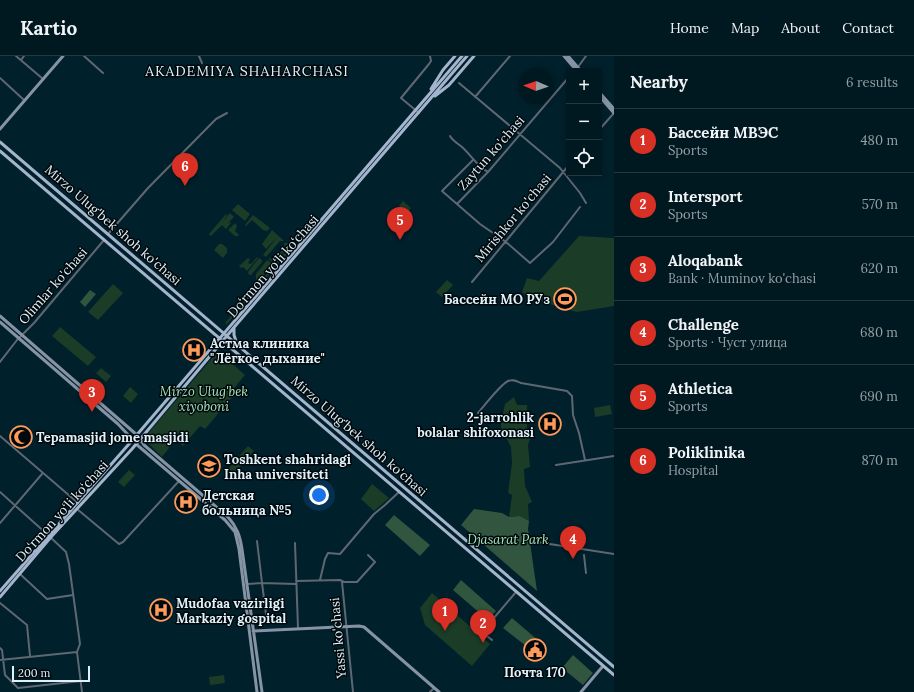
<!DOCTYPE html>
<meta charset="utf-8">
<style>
body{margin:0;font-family:Lora,serif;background:#0a2129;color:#f1f3f6}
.controls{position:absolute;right:12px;top:12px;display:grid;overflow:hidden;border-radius:0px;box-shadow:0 2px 6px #0003}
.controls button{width:36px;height:36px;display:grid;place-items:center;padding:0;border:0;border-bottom:1px solid #22373e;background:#001820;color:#f1f3f6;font:20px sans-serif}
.compass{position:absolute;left:518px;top:12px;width:36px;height:36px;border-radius:50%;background:#001820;box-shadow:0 2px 6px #0003;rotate:272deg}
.scale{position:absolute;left:12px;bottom:10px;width:78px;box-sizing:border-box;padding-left:4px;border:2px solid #dff1f9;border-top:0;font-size:11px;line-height:14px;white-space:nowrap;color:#dff1f9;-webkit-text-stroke:3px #00080c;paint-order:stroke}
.you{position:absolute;left:319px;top:439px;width:14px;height:14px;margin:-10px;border:3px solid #fff;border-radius:50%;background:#1a73e8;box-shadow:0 0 0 6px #1a73e833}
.badge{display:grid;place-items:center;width:26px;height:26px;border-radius:50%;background:#d93025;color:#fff;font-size:13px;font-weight:700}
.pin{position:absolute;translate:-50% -33px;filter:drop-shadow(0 1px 2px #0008)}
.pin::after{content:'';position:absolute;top:21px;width:14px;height:12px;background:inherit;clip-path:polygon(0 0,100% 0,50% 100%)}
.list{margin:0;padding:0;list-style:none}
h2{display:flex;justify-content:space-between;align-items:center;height:52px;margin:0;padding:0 16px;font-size:17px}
h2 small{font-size:13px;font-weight:400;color:#95a0a5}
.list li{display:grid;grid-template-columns:26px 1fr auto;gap:12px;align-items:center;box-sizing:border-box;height:64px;padding:0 16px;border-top:1px solid #22373e}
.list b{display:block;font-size:15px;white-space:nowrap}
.list p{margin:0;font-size:13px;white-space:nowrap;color:#95a0a5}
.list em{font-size:13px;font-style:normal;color:#95a0a5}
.icon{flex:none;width:22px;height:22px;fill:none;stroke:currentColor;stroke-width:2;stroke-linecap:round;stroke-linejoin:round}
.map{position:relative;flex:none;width:614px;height:636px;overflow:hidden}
header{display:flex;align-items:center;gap:24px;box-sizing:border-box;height:56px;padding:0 20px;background:#001820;border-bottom:1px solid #22373e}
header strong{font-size:19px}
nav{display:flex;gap:22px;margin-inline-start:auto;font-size:14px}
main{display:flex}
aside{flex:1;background:#001820}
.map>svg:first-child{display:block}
.green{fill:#1b3c27}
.forest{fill:#31553e}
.water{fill:#0c0520}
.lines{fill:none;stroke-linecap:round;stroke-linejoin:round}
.street{stroke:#5f6772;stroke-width:2}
.secondary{stroke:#8693a4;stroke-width:3}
.primary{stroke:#a4b4cc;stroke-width:3}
.labels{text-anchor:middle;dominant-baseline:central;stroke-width:3;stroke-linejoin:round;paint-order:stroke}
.street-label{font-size:13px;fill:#dff1f9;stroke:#00080c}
.poi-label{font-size:13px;font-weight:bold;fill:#dff1f9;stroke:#00080c;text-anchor:start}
.park-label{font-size:13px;font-style:italic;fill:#a6e4bb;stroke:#00080c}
.neighbourhood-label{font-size:14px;letter-spacing:1px;fill:#dff1f9;stroke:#00080c}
</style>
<header>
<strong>Kartio</strong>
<nav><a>Home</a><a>Map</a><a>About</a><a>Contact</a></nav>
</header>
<main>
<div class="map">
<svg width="614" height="636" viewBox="0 0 614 636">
<rect width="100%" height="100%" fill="#00202b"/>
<path class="green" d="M 403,145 L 411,152 L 407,157 L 399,150 Z
M 238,148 L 250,158 L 245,165 L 232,154 Z
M 230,157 L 234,161 L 227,168 L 230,166 L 231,167 L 226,173 L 222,169 L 211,180 L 209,178 L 226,158 L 227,159 L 223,165 Z
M 253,159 L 270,172 L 267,175 L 263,174 L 252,164 L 246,170 L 245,169 Z
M 235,167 L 237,170 L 235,175 L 239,179 L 238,180 L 235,180 L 228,174 Z
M 272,174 L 284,185 L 280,185 L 266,201 L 263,199 L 277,181 L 266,193 L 262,188 Z
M 579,180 L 614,182 L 614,250 L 577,256 L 529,242 L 522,236 L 527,222 L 539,225 Z
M 284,187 L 287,187 L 290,189 L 274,207 L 268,203 L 271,202 L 274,204 L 285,191 Z
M 219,188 L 222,188 L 227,192 L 227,197 L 223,202 L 214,194 Z
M 290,190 L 292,193 L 260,229 L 259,227 Z
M 257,201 L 258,202 L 247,215 L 243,211 L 241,212 L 239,210 L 248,202 L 250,203 L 248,207 L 251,208 Z
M 259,202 L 262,204 L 262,206 L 251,219 L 249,219 L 248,216 Z
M 267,204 L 273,208 L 258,226 L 256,225 L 256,218 Z
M 447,224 L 453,229 L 442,241 L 436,236 Z
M 113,228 L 123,237 L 98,264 L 88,256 Z
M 257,229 L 259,231 L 227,268 L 225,267 Z
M 60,271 L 96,301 L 88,310 L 52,280 Z
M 218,295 L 245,319 L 231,336 L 234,339 L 205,373 L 200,370 L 183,390 L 176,383 L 162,401 L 146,385 L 146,380 Z
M 101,312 L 111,320 L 106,326 L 96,317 Z
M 130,331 L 138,338 L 131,347 L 123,340 Z
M 514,341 L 517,349 L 527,349 L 527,380 L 530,383 L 528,389 L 530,411 L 524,413 L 525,430 L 532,446 L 528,448 L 529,465 L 520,460 L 509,461 L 512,439 L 508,437 L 512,407 L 511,391 L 501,372 L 501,367 L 505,348 Z
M 610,349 L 612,358 L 595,361 L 594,352 Z
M 248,390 L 254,395 L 234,418 L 228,413 Z
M 129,414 L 135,419 L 124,431 L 118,426 Z
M 372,428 L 389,442 L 374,455 L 361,443 Z
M 432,537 L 490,588 L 472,610 L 425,569 L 420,552 Z
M 224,619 L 225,627 L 210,629 L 209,621 Z"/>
<path class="forest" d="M 90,234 L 96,238 L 85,251 L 80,246 Z
M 474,453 L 502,457 L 509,461 L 520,460 L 529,465 L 528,473 L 537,535 L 461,469 Z
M 394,459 L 430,489 L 420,500 L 385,469 Z
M 461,524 L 496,555 L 488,564 L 453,534 Z
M 512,562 L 546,591 L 543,594 L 534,587 L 530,593 L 503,572 Z
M 573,599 L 593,617 L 583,629 L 562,612 Z"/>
<path class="water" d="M 557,237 L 575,243 L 573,250 L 555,244 Z"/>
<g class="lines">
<path class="street" d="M 16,0 L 43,23
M 84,0 L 103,17
M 199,0 L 202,7
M 21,4 L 24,0
M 578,11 L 586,0
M 0,22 L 24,44
M 459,27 L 560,112 L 580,137 L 586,147
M 475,41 L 510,0
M 419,57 L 401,42 L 429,8 L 431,5 L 430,0
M 599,74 L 614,57
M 450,80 C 453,85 457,87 462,91 C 471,99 477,110 488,116
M 473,104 L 442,135 L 480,168 L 506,186 L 530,207 L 553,186 L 580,151
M 457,148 L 488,116 L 569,21
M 108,178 L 148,132 L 216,63 L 227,57
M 472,226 L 569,109
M 0,306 L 17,284 L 34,267 L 104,184
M 478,357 C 484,350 501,328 508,325 C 513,323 516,325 521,327 L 567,335 L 572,340 L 573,359 L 579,377 L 585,404
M 0,380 L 78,447
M 556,409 L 614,400
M 0,436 L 48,479 L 66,496 L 69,508 L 80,588 L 77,596 L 82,636
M 77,453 L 119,488 L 123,486 L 179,425
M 0,467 L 42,418
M 524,484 L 614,498
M 257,485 L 262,527 L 296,528
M 295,487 L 298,572
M 584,499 L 586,517
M 20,518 L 47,543 L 73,539
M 320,524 L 325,503 L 328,497 L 340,498 L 374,458 L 385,449 L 399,436
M 296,525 L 340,524 L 344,526 L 357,526 L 375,506 L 368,499
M 342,526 L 353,636
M 247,528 L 262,527 L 266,558
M 0,547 L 27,569 L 30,600
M 492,584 L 482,576 L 516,536
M 0,592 L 2,594 L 5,619 L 18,632 L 81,625
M 0,604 L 77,596
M 430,636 L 434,632"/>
<path class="secondary" d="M 564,0 L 577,15
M 568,0 L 581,15
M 599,36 L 614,53
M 599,40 L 614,57
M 0,73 L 63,0
M 0,260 L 137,379
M 0,266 L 118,368 L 133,384
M 140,383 L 144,389 L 228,461 C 237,471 240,480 242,493 L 262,636
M 136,388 L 225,464 L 235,476 L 239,493 L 257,636
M 253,575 L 359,570 L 364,571 L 439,636
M 581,636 L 603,610"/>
<path class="primary" d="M 431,33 L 443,14 L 455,0
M 435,40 L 449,29 L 474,0
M 0,86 L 614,611
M 0,95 L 614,619
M 234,272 L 234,279 L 237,288
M 0,535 L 129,388 L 462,0
M 0,541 L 51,481 L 132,393 L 236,269 L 467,0"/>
</g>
<defs>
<g id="stadium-ring" transform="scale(1.15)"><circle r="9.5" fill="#00080c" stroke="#ff9b5a" stroke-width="1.5"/><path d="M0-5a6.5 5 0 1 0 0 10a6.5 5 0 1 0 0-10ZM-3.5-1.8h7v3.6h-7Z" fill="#ff9b5a"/></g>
<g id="hospital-ring" transform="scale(1.15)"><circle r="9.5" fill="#00080c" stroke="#ff9b5a" stroke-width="1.5"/><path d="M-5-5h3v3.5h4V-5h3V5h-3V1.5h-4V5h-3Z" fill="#ff9b5a"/></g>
<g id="mosque-ring" transform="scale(1.15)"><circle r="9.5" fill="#00080c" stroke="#ff9b5a" stroke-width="1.5"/><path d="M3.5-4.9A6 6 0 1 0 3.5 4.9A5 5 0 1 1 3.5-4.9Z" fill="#ff9b5a"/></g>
<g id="university-ring" transform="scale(1.15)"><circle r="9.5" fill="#00080c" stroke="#ff9b5a" stroke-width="1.5"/><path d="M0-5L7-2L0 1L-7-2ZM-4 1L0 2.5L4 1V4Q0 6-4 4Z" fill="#ff9b5a"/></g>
<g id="civic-ring" transform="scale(1.15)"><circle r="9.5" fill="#00080c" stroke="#ff9b5a" stroke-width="1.5"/><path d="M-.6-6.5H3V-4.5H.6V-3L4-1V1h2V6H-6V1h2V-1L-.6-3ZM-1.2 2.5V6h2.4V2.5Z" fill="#ff9b5a"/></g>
</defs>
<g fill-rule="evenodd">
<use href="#stadium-ring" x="565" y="243"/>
<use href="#hospital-ring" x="194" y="294"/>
<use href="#hospital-ring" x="550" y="368"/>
<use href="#mosque-ring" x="21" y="381"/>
<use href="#university-ring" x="209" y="410"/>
<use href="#hospital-ring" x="186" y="446"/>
<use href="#hospital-ring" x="161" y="554"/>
<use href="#civic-ring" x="535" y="594"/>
</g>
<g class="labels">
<g class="street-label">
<text transform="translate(491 97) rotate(-49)">Zaytun ko'chasi</text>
<text transform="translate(513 162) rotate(-50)">Mirishkor ko'chasi</text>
<text transform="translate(113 169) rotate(41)">Mirzo Ulug'bek shoh ko'chasi</text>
<text transform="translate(273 210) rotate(-49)">Do‘rmon yo‘li ko‘chasi</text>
<text transform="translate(53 230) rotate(-49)">Olimlar ko'chasi</text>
<text transform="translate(359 380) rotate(41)">Mirzo Ulug'bek shoh ko'chasi</text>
<text transform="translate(62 455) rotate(-48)">Do‘rmon yo‘li ko‘chasi</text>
<text transform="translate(338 582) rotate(-95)">Yassi ko'chasi</text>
</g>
<g class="poi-label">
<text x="550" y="243" text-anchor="end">Бассейн МО РУз</text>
<text x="210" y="287">Астма клиника<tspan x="210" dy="15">"Лёгкое дыхание"</tspan></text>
<text x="534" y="361" text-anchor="end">2-jarrohlik<tspan x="534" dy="15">bolalar shifoxonasi</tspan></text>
<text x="36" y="381">Tepamasjid jome masjidi</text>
<text x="224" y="403">Toshkent shahridagi<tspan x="224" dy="15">Inha universiteti</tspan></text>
<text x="202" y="439">Детская<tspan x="202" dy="15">больница №5</tspan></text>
<text x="176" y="547">Mudofaa vazirligi<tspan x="176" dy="15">Markaziy gospital</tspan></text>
<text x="535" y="616" text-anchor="middle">Почта 170</text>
</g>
<g class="park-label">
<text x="204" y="335">Mirzo Ulug'bek<tspan x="204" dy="15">xiyoboni</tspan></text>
<text x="508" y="483">Djasarat Park</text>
</g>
<g class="neighbourhood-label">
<text x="247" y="15">AKADEMIYA SHAHARCHASI</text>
</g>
</g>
</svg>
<div class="controls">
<button>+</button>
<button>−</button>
<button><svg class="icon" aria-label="locate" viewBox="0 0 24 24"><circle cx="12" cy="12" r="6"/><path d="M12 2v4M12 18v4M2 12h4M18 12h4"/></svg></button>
</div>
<svg class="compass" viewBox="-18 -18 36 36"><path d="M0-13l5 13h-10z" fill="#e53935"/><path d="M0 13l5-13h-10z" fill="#95a0a5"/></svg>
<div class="scale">200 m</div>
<div class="you"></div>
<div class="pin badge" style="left:445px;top:575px">1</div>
<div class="pin badge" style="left:483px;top:587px">2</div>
<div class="pin badge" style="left:92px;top:356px">3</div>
<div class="pin badge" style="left:573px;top:503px">4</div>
<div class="pin badge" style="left:400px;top:184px">5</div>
<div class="pin badge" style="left:185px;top:130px">6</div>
</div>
<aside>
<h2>Nearby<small>6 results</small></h2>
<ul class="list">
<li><span class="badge">1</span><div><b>Бассейн МВЭС</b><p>Sports</p></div><em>480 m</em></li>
<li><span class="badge">2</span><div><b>Intersport</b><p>Sports</p></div><em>570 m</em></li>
<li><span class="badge">3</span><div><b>Aloqabank</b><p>Bank · Muminov ko'chasi</p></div><em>620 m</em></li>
<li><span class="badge">4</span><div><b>Challenge</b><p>Sports · Чуст улица</p></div><em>680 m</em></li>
<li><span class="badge">5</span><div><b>Athletica</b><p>Sports</p></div><em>690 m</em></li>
<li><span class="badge">6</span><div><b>Poliklinika</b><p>Hospital</p></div><em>870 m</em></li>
</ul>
</aside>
</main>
